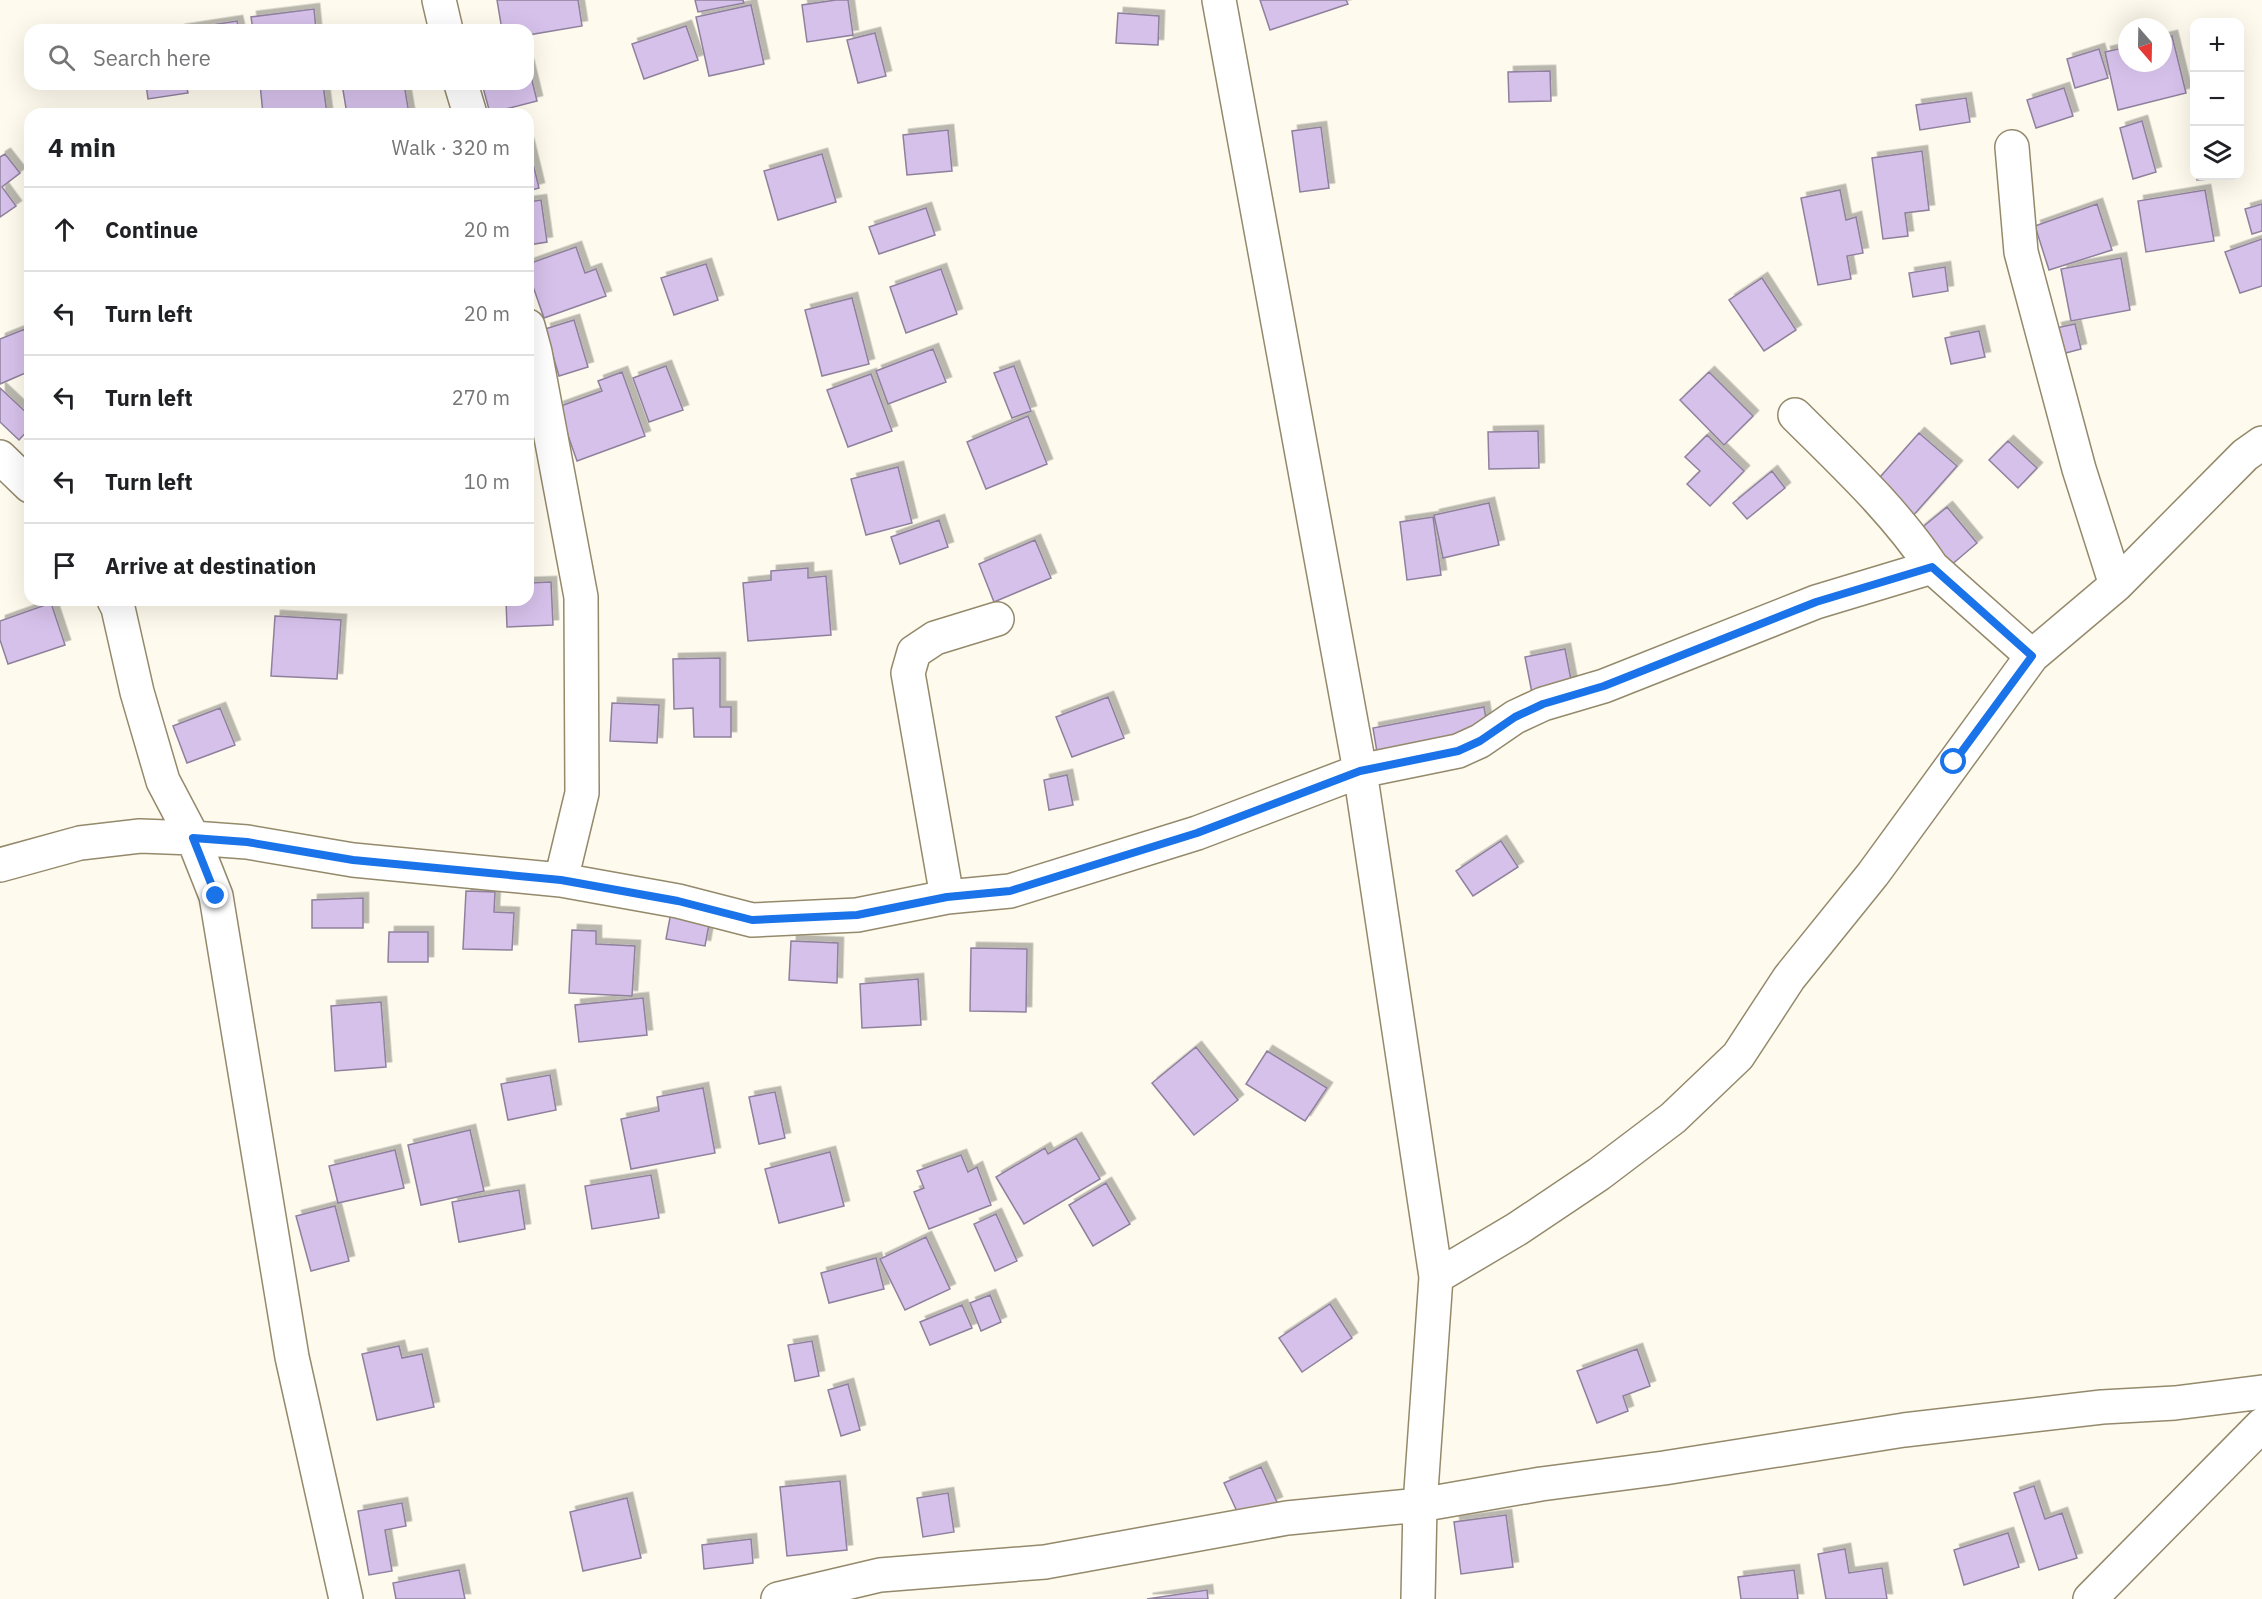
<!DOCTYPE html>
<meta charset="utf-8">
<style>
body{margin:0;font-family:"IBM Plex Sans",sans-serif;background:#f6f6f6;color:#202124}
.controls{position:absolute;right:18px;top:18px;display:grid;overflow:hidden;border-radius:12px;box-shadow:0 6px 24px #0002}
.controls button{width:54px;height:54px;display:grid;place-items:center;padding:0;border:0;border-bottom:2px solid #e0e0e0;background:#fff;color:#202124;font:30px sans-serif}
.compass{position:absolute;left:2118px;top:18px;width:54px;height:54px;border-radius:50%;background:#fff;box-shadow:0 6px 24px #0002;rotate:160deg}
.stop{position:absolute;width:18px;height:18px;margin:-14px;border:4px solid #1a73e8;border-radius:50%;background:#fff}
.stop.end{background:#1a73e8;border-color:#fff;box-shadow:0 2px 6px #0008}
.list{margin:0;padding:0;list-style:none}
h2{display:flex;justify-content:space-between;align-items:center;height:78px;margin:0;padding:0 24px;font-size:26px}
h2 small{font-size:20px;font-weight:400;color:#757577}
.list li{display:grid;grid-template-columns:39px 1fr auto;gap:18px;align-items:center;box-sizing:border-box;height:84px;padding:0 24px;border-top:2px solid #e0e0e0}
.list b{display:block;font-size:22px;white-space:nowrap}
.list em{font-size:20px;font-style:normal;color:#757577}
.icon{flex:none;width:33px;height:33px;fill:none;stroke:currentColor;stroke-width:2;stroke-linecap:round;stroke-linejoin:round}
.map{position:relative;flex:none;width:2262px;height:1599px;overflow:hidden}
.search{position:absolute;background:#fff;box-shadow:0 6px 24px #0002;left:24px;top:24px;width:510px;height:66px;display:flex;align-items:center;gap:15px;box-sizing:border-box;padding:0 21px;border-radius:18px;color:#757577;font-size:22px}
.panel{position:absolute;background:#fff;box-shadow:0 6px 24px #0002;left:24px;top:108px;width:510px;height:498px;border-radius:18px}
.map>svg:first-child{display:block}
.building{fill:#d6c1ea;stroke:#8f819d;stroke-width:1.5;filter:url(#shadow)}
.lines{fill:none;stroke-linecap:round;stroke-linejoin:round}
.minor-casing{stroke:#94896b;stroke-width:36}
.minor{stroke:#fff;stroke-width:33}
.route{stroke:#1a73e8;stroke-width:8}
</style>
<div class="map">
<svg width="2262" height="1599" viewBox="0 0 2262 1599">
<defs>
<filter id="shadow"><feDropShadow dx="5.5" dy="-5.5" stdDeviation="0" flood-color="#0004"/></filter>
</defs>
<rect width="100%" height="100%" fill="#fefaed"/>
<path class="building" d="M 497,0 L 578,0 L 582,26 L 528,35 L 528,30 L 502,30 Z
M 695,0 L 743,0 L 744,3 L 698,12 Z
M 836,0 L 848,0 L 853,35 L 807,42 L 802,5 Z
M 1260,0 L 1346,0 L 1348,4 L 1270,30 Z
M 751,5 L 764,64 L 709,76 L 696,17 Z
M 314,9 L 316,30 L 253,30 L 251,17 Z
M 1118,13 L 1159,16 L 1158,45 L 1116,43 Z
M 237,21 L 239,30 L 179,30 Z
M 686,26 L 698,60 L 644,79 L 632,44 Z
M 875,33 L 886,76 L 858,83 L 847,40 Z
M 2172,36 L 2186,93 L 2118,110 L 2105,52 L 2127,47 L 2127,63 L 2163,63 L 2163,38 Z
M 2099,49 L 2108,78 L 2075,88 L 2067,59 Z
M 528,64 L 537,101 L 490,113 L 482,84 L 528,84 Z
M 1550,71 L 1551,101 L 1509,102 L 1508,72 Z
M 146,84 L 186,84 L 188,93 L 148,99 Z
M 260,84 L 323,84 L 327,114 L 263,114 Z
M 342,84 L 404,84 L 409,114 L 347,114 Z
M 2064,88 L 2073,116 L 2036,128 L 2027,100 Z
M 1966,98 L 1970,122 L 1920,130 L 1916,105 Z
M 2142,121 L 2156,172 L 2133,179 L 2120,128 Z
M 1321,127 L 1329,188 L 1300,192 L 1292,131 Z
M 948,130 L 952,171 L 907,175 L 903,135 Z
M 528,143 L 539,188 L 528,191 Z
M 1922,151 L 1929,210 L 1905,213 L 1908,236 L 1883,239 L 1872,158 Z
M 5,154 L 20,173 L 2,187 L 16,206 L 0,217 L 0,157 Z
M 822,154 L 836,202 L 778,220 L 764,171 Z
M 2197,176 L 2235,176 L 2235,177 L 2197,180 Z
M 1840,190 L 1846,220 L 1856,217 L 1863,253 L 1847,256 L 1851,279 L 1818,285 L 1801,198 Z
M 2205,190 L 2214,241 L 2146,252 L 2138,201 Z
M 541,200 L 547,242 L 528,245 L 528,202 Z
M 2097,204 L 2112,250 L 2049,270 L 2035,226 Z
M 2262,204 L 2262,231 L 2252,234 L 2245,209 Z
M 926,208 L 935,235 L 879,254 L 869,227 Z
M 2262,239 L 2262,286 L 2240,293 L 2225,252 Z
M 576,247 L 585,273 L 596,269 L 606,296 L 544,318 L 528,272 L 528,264 Z
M 2121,258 L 2130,310 L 2071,321 L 2061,269 Z
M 706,264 L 718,300 L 674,315 L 661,278 Z
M 1945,267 L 1948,291 L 1913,297 L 1909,273 Z
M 941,269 L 957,314 L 906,333 L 890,287 Z
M 1762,278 L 1796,330 L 1764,351 L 1729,300 Z
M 852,298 L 869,364 L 822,376 L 805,310 Z
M 574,320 L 588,367 L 559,376 L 545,329 Z
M 2075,324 L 2081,349 L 2062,354 L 2056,328 Z
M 25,329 L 30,342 L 30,371 L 0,384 L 0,339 Z
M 1979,331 L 1985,357 L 1951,364 L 1945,338 Z
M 933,349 L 946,382 L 888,404 L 876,371 Z
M 666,366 L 683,410 L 649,422 L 633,378 Z
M 1014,366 L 1031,411 L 1012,418 L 994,373 Z
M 622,372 L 645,436 L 577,461 L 558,407 L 602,391 L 598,381 Z
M 1709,372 L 1753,416 L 1724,445 L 1680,400 Z
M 871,374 L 892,431 L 848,447 L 827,390 Z
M 0,388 L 30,416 L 30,428 L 19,440 L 0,422 Z
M 1028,416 L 1047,464 L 986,489 L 967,442 Z
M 1538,431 L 1539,468 L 1489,469 L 1488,432 Z
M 1919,433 L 1957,466 L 1911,518 L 1873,485 Z
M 1707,435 L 1744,471 L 1710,506 L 1687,484 L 1700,471 L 1685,457 Z
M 2008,441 L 2037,468 L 2018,488 L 1989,460 Z
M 898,467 L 912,523 L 866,535 L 851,479 Z
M 1772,471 L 1785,488 L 1747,519 L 1733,503 Z
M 1489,503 L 1499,545 L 1443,558 L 1434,515 Z
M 1947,507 L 1977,543 L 1950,566 L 1919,530 Z
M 1433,517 L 1441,575 L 1407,580 L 1400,522 Z
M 939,520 L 948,547 L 900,564 L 891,537 Z
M 1035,540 L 1051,578 L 994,602 L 979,564 Z
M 808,568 L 808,578 L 826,576 L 831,635 L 748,641 L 743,583 L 771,580 L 771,571 Z
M 551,582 L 553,625 L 507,627 L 506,600 L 528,600 L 528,583 Z
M 51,603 L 65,645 L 8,664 L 0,640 L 0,621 Z
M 275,616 L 341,620 L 337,679 L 271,676 Z
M 1565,649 L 1573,690 L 1533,698 L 1525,657 Z
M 720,658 L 720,707 L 731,707 L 731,737 L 694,737 L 693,708 L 674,709 L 673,659 Z
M 1108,697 L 1124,738 L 1072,757 L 1056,717 Z
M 612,703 L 659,705 L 657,743 L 610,741 Z
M 1484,707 L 1488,731 L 1377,752 L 1373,728 Z
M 220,708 L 235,745 L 187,763 L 173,726 Z
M 1067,775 L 1073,805 L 1049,810 L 1044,780 Z
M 1501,841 L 1518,867 L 1473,896 L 1456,871 Z
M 466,891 L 495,892 L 494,912 L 514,913 L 512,950 L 463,949 Z
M 363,898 L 363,928 L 312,928 L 312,900 Z
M 671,912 L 710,919 L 705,946 L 666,939 Z
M 572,930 L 596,931 L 596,944 L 635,946 L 632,996 L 569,993 Z
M 389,932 L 428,932 L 428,962 L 388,962 Z
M 791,941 L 838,943 L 837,983 L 789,980 Z
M 971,948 L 1027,949 L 1026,1012 L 970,1011 Z
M 918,979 L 921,1025 L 862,1028 L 860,984 Z
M 643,998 L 647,1035 L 579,1042 L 575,1005 Z
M 381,1002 L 386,1067 L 335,1071 L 331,1006 Z
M 1196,1047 L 1238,1100 L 1194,1135 L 1152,1083 Z
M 1267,1051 L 1327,1088 L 1305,1121 L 1246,1084 Z
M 550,1075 L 556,1110 L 508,1120 L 501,1084 Z
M 703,1088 L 715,1153 L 631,1169 L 621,1119 L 659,1111 L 657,1097 Z
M 775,1092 L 785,1138 L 759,1144 L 749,1097 Z
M 470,1130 L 484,1191 L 421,1205 L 408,1145 Z
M 1076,1138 L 1100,1179 L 1024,1224 L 996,1177 L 1045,1148 L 1048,1154 Z
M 395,1150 L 404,1188 L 338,1203 L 329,1166 Z
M 830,1152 L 844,1206 L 779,1223 L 765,1169 Z
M 961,1155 L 968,1172 L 977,1167 L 991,1205 L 929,1229 L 914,1192 L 924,1188 L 917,1171 Z
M 651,1175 L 659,1218 L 592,1229 L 585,1186 Z
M 1106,1183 L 1130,1224 L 1093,1246 L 1069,1205 Z
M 519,1190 L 525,1229 L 459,1242 L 452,1202 Z
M 335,1206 L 349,1261 L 311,1271 L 296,1216 Z
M 996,1214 L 1017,1261 L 995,1271 L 974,1224 Z
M 926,1237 L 950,1289 L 905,1310 L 880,1259 Z
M 876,1258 L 884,1289 L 829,1303 L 821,1273 Z
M 990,1295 L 1001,1322 L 981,1331 L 970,1303 Z
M 1330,1304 L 1352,1338 L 1302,1372 L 1279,1338 Z
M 962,1305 L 972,1328 L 930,1345 L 920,1322 Z
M 812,1341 L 819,1376 L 795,1381 L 788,1345 Z
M 399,1346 L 402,1358 L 422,1354 L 434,1407 L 377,1420 L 362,1354 Z
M 1637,1349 L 1650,1386 L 1623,1396 L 1628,1411 L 1597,1423 L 1577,1371 Z
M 848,1384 L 860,1430 L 841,1436 L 828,1390 Z
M 1261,1467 L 1277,1502 L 1240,1518 L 1224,1483 Z
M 840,1481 L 847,1550 L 787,1556 L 780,1487 Z
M 2034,1486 L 2045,1519 L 2062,1513 L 2077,1558 L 2039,1570 L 2014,1493 Z
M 948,1493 L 954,1532 L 923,1537 L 917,1498 Z
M 627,1498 L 641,1558 L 583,1571 L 570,1512 Z
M 402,1503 L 406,1526 L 385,1530 L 392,1571 L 369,1575 L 358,1511 Z
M 1506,1515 L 1513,1567 L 1461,1574 L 1454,1522 Z
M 2008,1533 L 2019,1567 L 1964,1585 L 1954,1550 Z
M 751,1539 L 753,1563 L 704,1569 L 702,1545 Z
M 1845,1549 L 1849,1573 L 1882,1568 L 1887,1599 L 1826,1599 L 1818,1554 Z
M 459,1570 L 465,1599 L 396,1599 L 393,1583 Z
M 1794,1570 L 1798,1599 L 1741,1599 L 1738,1577 Z
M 1207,1590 L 1208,1599 L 1147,1599 Z"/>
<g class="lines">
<g class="minor-casing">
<path id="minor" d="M 439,0 L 446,30
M 1219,0 L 1360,771 L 1436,1277 L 1420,1505 L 1418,1599
M 461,84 L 470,114
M 2012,147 L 2021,252 L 2079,469 L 2116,585
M 528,326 L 535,352 L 581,597 L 582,793 L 561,880
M 1795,415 C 1843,463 1894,510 1932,567
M 0,457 L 30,486
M 114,600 L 118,608 L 137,692 L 163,781 L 193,838
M 0,865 L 80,843 L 140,836 L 193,838
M 947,897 L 908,673 L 914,652 L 935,638 L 997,619
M 1436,1277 L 1517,1229 L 1599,1174 L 1673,1118 L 1738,1056 L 1789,978 L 1873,874 L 2032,656 L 2116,585 L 2245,455 L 2262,443
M 346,1599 L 292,1357 L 216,896 L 193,838 L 247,842 L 353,860 L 561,880 L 678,901 L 752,920 L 857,915 L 947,897 L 1010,891 L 1197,833 L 1360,771 L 1458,751 L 1480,741 L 1515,717 L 1543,704 L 1604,686 L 1816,602 L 1932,567 L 2032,656
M 778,1599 L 880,1575 L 1045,1562 L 1287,1518 L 1420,1505 L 1541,1484 L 1664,1468 L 1904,1430 L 2102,1407 L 2175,1403 L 2262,1392
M 2090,1599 L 2262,1425"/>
</g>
<use href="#minor" class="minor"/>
</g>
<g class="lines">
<path class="route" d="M 216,896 L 193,838 L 247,842 L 353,860 L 561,880 L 678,901 L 752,920 L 857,915 L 947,897 L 1010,891 L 1197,833 L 1360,771 L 1458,751 L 1480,741 L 1515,717 L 1543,704 L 1604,686 L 1816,602 L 1932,567 L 2032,656 L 1954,762"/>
</g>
</svg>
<div class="controls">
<button>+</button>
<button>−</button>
<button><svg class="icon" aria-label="layers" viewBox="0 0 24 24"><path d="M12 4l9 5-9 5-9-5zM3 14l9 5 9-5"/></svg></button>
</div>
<svg class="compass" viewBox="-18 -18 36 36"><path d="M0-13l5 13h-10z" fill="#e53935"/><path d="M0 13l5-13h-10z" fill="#757577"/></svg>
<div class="stop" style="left:1954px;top:762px"></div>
<div class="stop end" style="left:216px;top:896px"></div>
<div class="search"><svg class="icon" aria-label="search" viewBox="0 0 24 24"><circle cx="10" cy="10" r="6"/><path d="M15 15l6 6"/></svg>Search here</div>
<section class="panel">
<h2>4 min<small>Walk · 320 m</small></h2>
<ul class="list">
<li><svg class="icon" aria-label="ahead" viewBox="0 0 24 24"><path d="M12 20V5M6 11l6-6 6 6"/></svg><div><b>Continue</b></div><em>20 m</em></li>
<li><svg class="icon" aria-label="left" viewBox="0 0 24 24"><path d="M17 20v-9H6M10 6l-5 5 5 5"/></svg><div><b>Turn left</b></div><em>20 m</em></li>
<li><svg class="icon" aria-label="left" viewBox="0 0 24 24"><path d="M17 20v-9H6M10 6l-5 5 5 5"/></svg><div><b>Turn left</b></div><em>270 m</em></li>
<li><svg class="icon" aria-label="left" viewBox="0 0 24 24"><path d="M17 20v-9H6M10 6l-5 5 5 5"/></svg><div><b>Turn left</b></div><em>10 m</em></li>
<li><svg class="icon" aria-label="arrive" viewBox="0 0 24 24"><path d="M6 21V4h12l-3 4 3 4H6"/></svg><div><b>Arrive at destination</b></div></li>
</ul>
</section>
</div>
